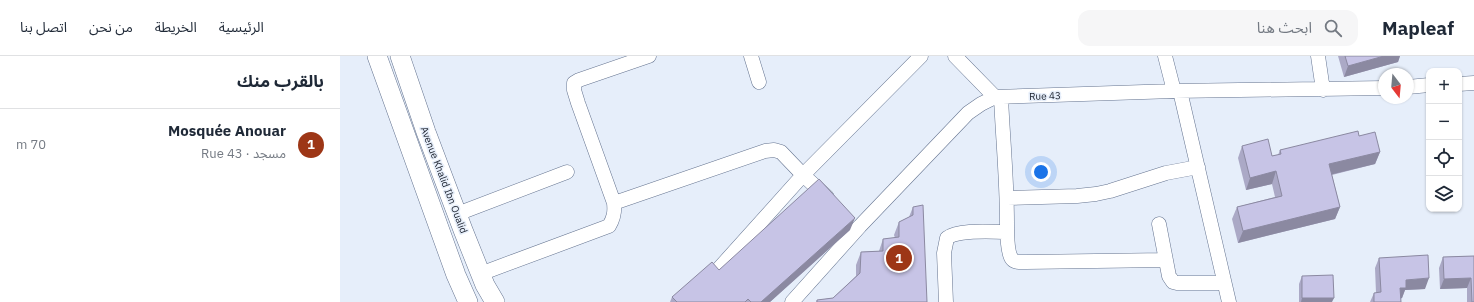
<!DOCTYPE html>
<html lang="ar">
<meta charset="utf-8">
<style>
body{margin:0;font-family:"IBM Plex Sans","Noto Sans Arabic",sans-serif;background:#f6f6f7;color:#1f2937;direction:rtl}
.controls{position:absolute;right:12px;top:12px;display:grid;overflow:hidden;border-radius:8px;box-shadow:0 1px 3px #0004}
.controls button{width:36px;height:36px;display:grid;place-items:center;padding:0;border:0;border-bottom:1px solid #e0e1e3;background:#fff;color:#1f2937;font:20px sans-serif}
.compass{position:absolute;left:1038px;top:12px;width:36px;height:36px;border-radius:50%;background:#fff;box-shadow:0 1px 3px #0004;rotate:164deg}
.you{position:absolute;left:701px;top:116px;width:14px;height:14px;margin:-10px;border:3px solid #fff;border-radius:50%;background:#1a73e8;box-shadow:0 0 0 6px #1a73e833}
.badge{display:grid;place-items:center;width:26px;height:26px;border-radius:50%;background:#9d3616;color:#fff;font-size:13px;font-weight:700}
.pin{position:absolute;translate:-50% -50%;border:2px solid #fff;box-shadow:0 1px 4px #0006}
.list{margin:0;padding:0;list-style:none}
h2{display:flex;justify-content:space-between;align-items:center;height:52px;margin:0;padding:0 16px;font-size:17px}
h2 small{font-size:13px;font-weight:400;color:#747a83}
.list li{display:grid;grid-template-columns:26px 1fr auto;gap:12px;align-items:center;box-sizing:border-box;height:72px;padding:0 16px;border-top:1px solid #e0e1e3}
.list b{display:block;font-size:15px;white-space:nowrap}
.list p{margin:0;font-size:13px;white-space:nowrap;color:#747a83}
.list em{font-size:13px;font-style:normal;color:#747a83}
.icon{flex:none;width:22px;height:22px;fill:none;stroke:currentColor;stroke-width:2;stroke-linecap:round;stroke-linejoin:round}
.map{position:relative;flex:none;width:1134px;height:246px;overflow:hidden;direction:ltr}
header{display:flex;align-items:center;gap:24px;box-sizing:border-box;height:56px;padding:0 20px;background:#fff;border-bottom:1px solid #e0e1e3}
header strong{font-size:19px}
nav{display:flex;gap:22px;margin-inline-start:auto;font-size:14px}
.search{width:280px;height:36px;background:#f6f6f7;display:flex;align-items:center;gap:10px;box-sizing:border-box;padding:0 14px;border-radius:12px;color:#747a83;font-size:15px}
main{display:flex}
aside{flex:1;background:#fff}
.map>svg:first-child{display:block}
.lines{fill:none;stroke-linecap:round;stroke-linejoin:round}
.street-casing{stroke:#657490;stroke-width:15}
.secondary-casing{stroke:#657490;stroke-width:20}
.street{stroke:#fff;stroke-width:14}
.secondary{stroke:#fff;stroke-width:19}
.wall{fill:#aba9c6}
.shaded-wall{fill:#8b89a1}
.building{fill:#c7c4e6;stroke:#8b89a1}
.labels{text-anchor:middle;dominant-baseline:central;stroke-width:3;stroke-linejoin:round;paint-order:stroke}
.street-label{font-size:10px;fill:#1a202c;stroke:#e6eefa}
</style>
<header>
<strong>Mapleaf</strong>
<div class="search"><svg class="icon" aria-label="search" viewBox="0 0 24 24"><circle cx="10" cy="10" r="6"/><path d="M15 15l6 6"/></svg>ابحث هنا</div>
<nav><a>الرئيسية</a><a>الخريطة</a><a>من نحن</a><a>اتصل بنا</a></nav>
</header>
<main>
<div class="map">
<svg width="1134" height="246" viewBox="0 0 1134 246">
<rect width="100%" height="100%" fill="#e6eefa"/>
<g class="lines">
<g class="street-casing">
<path id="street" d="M 411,0 L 419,26
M 615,0 L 655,41
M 825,0 L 834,35
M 978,0 L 983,34
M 1119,28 L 1134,27
M 1068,31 L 1089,29
M 840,35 L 889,246
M 661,42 C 663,84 667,125 667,167 C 667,175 667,197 672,203 C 675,207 682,206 686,206 L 825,204
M 667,142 L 737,140 L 756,138 L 770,135 L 826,117 L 858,111
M 274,147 L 238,47 L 234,34 L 234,27 L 239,24 L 309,0
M 117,158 L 227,116
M 819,168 L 829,220 L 833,226 L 837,227 L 884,227
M 375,217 L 463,119 L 581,0
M 140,218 L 269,170 C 274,162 275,156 274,147 L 425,95 L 434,94 L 441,96 L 463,119 L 487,141
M 452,246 L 520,170 L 628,57 L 641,48 L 655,41 L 834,35 L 1044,32
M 606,246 L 604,197 L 607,182 C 619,173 651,176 667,176"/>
</g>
<g class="secondary-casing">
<path id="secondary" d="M 37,0 L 116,219 L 128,246
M 60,0 L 86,76 L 123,174 L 145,229 L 155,246"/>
</g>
<use href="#street" class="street"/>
<use href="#secondary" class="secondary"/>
</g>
<path class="wall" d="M 998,0 L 1060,0 L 1058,6 L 1004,21 Z
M 1019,80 L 1040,96 L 1035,108 L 992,119 L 1000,151 L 995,163 L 898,187 L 892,163 L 897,151 L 935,141 L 932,128 L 906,134 L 898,102 L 902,90 L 932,100 L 938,99 L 940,94 Z
M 573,151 L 587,246 L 476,246 L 477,244 L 493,242 L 516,220 L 516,209 L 521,196 L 539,195 L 543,183 L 555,182 L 554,179 L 559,166 L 569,161 Z
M 510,174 L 430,246 L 330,246 L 332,241 L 379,214 Z
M 1134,200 L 1134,246 L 1127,246 L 1127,232 L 1100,233 L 1099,212 L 1103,201 Z
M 1039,202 L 1085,233 L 1065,234 L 1062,242 L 1060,243 L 1061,246 L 1030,246 L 1034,237 L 1036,237 L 1035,212 Z
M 962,220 L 992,246 L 959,246 L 959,228 Z"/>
<path class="shaded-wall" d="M 1044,0 L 1060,0 L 1058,6 L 1004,21 L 1008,10 Z
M 1040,96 L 1035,108 L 985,120 L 989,108 Z
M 936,115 L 932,128 L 906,134 L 910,122 Z
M 1000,151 L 995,163 L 898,187 L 903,175 Z
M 515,162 L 510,174 L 430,246 L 421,246 Z
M 1089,222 L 1085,233 L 1065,234 L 1062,242 L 1056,243 L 1060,232 L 1066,224 Z
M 1131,222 L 1127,232 L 1100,233 L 1104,223 Z
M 962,242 L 994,242 L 992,246 L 961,246 Z"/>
<path class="building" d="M 1005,0 L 1044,0 L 1008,10 Z
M 1018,75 L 1019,80 L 1035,76 L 1040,96 L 989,108 L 1000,151 L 903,175 L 897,151 L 942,140 L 936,115 L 910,122 L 902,90 L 928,83 L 932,100 L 941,98 L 940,94 Z
M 479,123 L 515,162 L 421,246 L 411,246 L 408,243 L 405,246 L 337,246 L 332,241 L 372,206 L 379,214 Z
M 583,149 L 587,246 L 477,246 L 477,244 L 493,242 L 520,217 L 521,196 L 543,195 L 543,183 L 559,181 L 559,166 L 573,159 L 573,151 Z
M 1088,199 L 1089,222 L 1066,224 L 1066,232 L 1060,232 L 1061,246 L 1034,246 L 1034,237 L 1041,236 L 1039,202 Z
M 1134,200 L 1134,246 L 1132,246 L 1131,222 L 1104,223 L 1103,201 Z
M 993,219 L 994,242 L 962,242 L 962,220 Z"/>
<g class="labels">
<g class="street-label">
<text transform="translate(705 40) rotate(-2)">Rue 43</text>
<text transform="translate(104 124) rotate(69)">Avenue Khalid Ibn Oualid</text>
</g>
</g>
</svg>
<div class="controls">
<button>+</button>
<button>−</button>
<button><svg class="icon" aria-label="locate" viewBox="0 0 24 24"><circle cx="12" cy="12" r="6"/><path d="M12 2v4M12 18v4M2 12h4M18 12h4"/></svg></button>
<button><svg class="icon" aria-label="layers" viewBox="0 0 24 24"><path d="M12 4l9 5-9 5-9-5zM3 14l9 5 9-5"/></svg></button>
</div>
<svg class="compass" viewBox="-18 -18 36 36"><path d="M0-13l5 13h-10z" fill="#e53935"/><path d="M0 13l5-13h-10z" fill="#747a83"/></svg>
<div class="you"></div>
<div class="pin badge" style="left:559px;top:202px">1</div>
</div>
<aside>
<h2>بالقرب منك<small></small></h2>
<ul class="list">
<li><span class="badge">1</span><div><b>Mosquée Anouar</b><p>مسجد · Rue 43</p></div><em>70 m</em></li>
</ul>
</aside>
</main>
